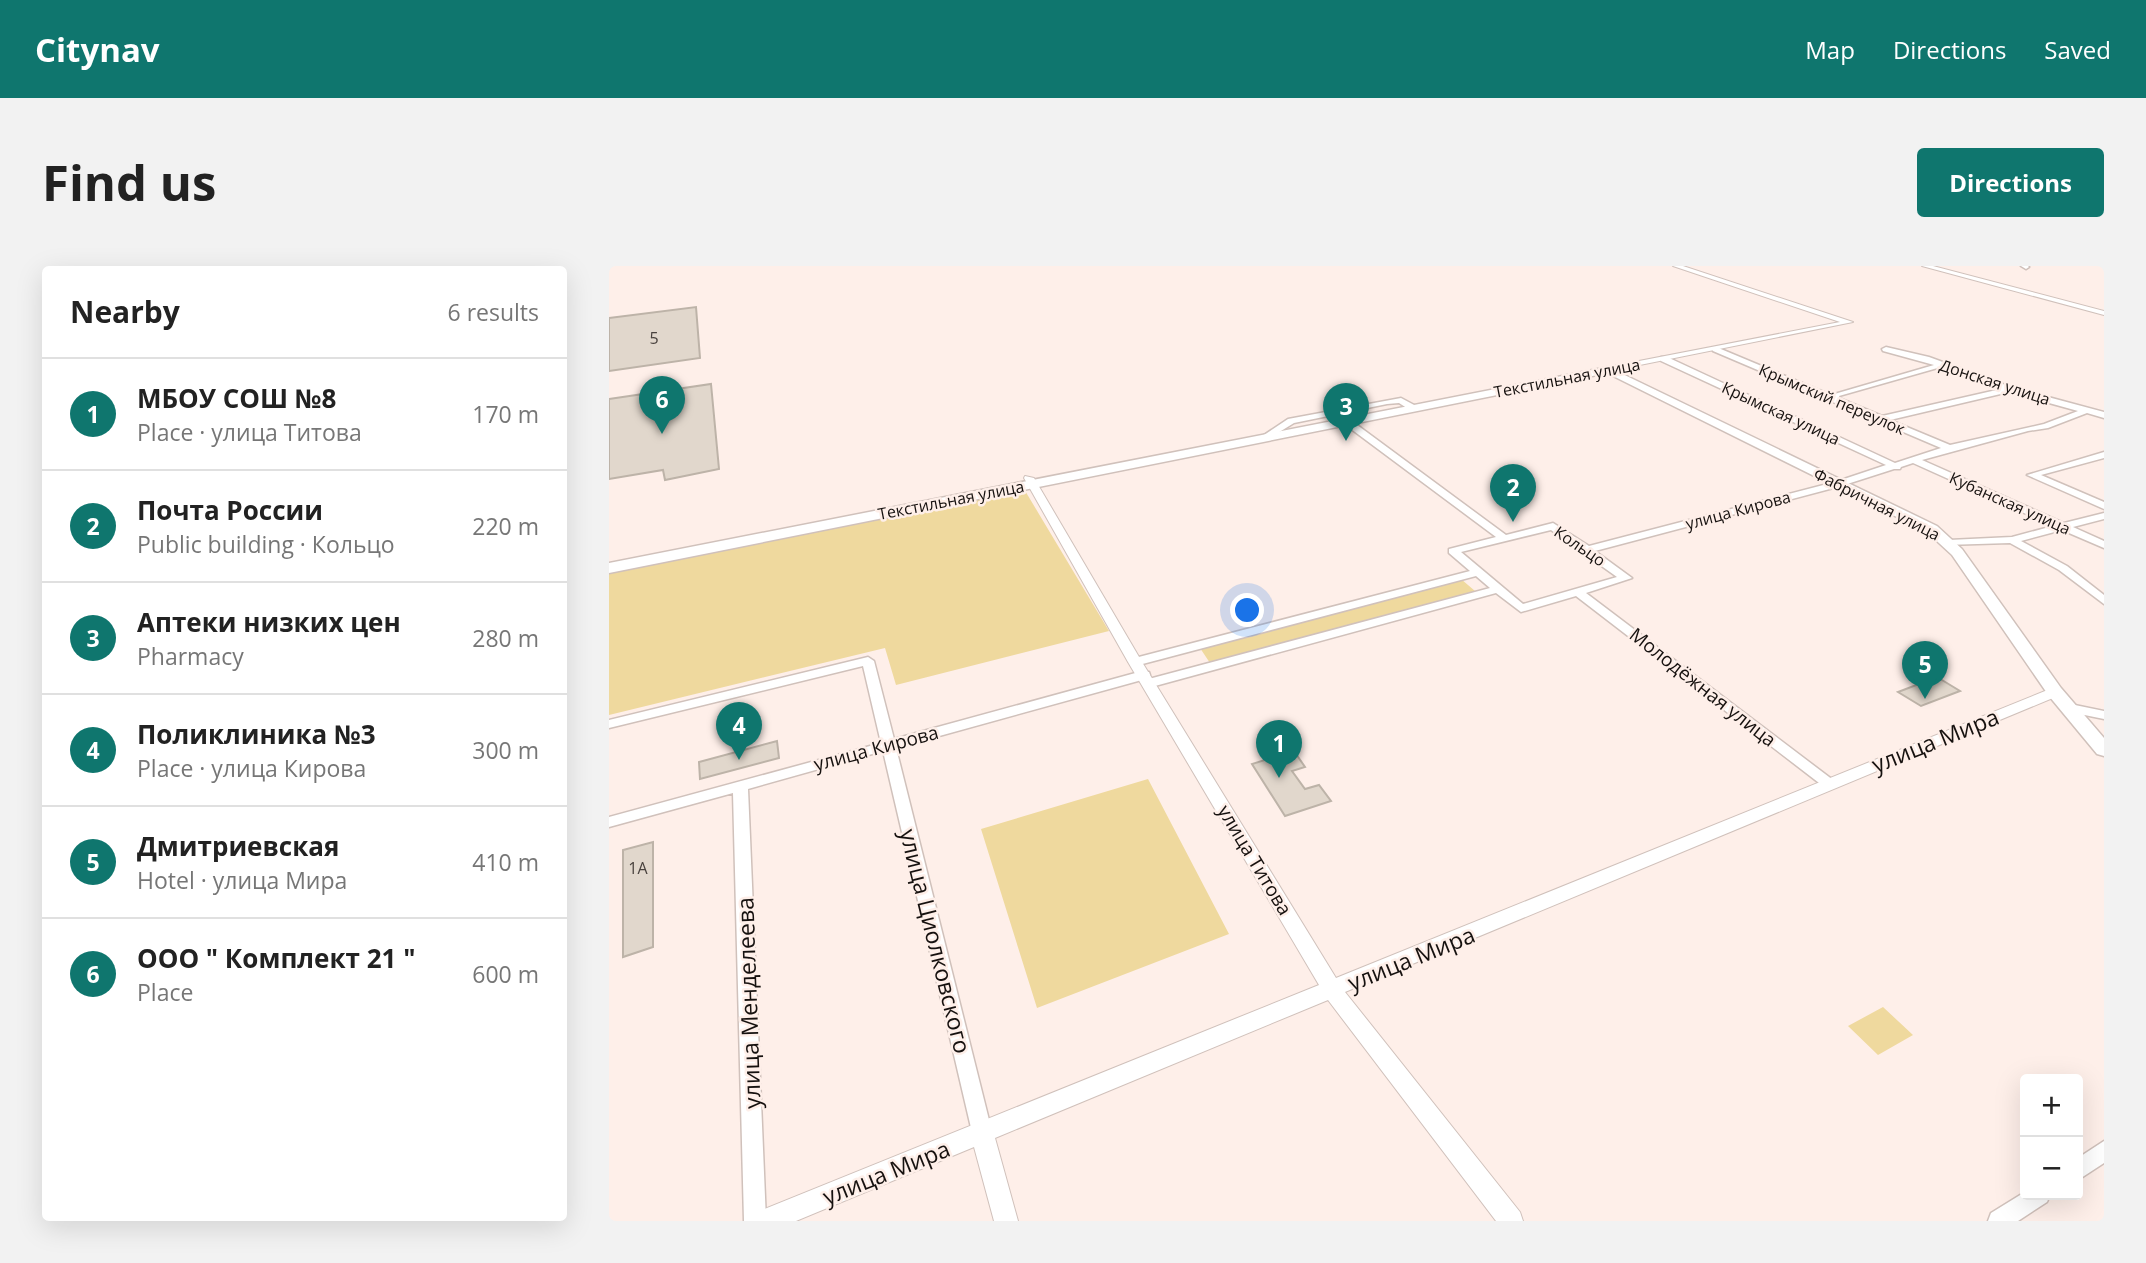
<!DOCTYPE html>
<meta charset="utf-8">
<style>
body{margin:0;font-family:"Open Sans",sans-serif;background:#f2f2f2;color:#222}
.controls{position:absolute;right:21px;bottom:21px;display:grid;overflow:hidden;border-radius:7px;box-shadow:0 7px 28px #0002}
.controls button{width:63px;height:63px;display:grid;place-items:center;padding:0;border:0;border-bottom:2px solid #e0e0e0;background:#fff;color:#222;font:35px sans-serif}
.you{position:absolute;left:639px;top:345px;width:24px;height:24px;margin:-18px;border:5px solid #fff;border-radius:50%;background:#1a73e8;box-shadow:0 0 0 10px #1a73e833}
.badge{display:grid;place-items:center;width:46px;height:46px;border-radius:50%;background:#0f766e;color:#fff;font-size:23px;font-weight:700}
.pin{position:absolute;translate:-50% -58px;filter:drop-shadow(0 2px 4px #0008)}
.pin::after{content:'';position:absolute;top:37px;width:24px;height:21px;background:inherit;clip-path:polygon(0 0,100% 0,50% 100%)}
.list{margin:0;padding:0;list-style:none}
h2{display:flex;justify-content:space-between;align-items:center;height:91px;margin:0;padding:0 28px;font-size:30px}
h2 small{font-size:23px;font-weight:400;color:#767676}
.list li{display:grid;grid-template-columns:46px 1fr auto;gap:21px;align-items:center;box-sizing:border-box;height:112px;padding:0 28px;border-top:2px solid #e0e0e0}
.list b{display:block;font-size:26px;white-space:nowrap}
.list p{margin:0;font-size:23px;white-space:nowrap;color:#767676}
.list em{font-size:23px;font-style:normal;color:#767676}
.map{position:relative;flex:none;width:1495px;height:955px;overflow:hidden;border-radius:7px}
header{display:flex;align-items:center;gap:42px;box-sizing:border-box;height:98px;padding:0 35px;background:#0f766e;color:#fff}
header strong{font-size:33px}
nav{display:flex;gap:38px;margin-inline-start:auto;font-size:24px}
.intro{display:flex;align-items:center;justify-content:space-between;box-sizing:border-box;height:168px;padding:0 42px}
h1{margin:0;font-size:49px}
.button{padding:18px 32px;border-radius:7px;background:#0f766e;color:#fff;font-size:24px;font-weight:700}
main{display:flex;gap:42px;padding:0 42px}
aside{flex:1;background:#fff;border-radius:7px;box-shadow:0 7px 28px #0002}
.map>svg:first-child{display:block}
.green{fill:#efd99e}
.building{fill:#e1d7cc;stroke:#bdb3a8;stroke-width:2}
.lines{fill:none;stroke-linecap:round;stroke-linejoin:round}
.minor-casing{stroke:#d0c1bb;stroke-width:3}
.tertiary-casing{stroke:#d0c1bb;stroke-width:2}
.secondary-casing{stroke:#d0c1bb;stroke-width:3}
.minor{fill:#fff;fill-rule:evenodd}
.tertiary{fill:#fff;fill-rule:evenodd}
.secondary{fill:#fff;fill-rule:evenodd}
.labels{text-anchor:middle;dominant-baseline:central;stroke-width:5;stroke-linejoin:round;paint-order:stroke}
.number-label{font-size:16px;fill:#49423e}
.far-street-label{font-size:16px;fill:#16110f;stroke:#feefe9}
.street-label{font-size:19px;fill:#16110f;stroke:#feefe9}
.near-street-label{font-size:23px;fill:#16110f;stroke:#feefe9}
</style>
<header>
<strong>Citynav</strong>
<nav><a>Map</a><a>Directions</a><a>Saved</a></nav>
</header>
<div class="intro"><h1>Find us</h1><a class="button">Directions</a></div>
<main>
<aside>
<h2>Nearby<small>6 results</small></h2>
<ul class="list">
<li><span class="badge">1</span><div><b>МБОУ СОШ №8</b><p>Place · улица Титова</p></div><em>170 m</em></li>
<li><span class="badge">2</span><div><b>Почта России</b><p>Public building · Кольцо</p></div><em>220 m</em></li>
<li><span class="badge">3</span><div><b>Аптеки низких цен</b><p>Pharmacy</p></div><em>280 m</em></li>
<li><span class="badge">4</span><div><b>Поликлиника №3</b><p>Place · улица Кирова</p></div><em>300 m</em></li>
<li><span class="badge">5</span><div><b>Дмитриевская</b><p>Hotel · улица Мира</p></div><em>410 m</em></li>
<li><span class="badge">6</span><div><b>ООО &quot; Комплект 21 &quot;</b><p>Place</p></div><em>600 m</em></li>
</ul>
</aside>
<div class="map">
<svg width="1495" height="955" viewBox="0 0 1495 955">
<rect width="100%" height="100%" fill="#feefe9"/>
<path class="green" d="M 415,223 L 500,365 L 287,419 L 276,382 L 0,449 L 0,306 Z
M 852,313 L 866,325 L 601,397 L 591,382 Z
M 539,513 L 620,668 L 428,742 L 372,563 Z
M 1274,741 L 1304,769 L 1269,789 L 1239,760 Z"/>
<path class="building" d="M 87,41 L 91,92 L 0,105 L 0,52 Z
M 102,118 L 110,203 L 56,214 L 54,204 L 0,213 L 0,133 Z
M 1328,411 L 1351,425 L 1312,440 L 1289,426 Z
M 168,475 L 170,492 L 91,513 L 90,496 Z
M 685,485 L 696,501 L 683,505 L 696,523 L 710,519 L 722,535 L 676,550 L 643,498 Z
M 44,576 L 44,681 L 14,691 L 14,584 Z"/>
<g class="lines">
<g class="minor-casing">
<path id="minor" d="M 1412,0 L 1419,0 L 1420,1 L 1417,3 Z
M 1107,81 L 1222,129 L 1325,99 L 1274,85 L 1273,83 L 1277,81 L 1320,91 L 1402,121 L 1495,146 L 1495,152 L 1478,147 L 1439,162 L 1419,165 L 1313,194 L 1455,257 L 1495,247 L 1495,253 L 1464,261 L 1495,275 L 1495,282 L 1453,264 L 1412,275 L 1458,300 L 1495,329 L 1495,338 L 1450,304 L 1401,277 L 1336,279 L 1336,275 L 1340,274 L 1403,271 L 1444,260 L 1304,197 L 1292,201 L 1291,203 L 1285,203 L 1232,220 L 986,285 L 1023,312 L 977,327 L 1224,514 L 1226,517 L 1224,520 L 1214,520 L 967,330 L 912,346 L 887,327 L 546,420 L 541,421 L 535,417 L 536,414 L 881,322 L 867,310 L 526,400 L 520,396 L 522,393 L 861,305 L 840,287 L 840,283 L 887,271 L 734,157 L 734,153 L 740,153 L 897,269 L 944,257 L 980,280 L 1226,216 L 1277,199 L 1052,95 L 1052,91 L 1058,91 L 1286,197 L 1332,182 L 1104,85 L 1103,83 ZM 1332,101 L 1392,123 L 1273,150 L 1230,132 L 1230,130 ZM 1400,126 L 1469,145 L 1435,158 L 1341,179 L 1281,154 ZM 942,264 L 1008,311 L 914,338 L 852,286 Z
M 792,132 L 807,140 L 807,144 L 801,144 L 790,137 L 778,138 L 685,157 L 659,173 L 652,171 L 679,153 Z
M 1495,186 L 1495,192 L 1432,209 L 1495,236 L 1495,243 L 1418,209 Z
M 259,391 L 265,395 L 285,473 L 530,406 L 540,406 L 541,409 L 540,412 L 287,482 L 383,866 L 380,873 L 373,875 L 366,873 L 363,866 L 274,485 L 139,523 L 157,955 L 135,955 L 124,527 L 0,561 L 0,551 L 272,477 L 254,400 L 0,462 L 0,454 Z
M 1461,438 L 1495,445 L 1495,453 L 1456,445 L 1454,442 Z
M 1495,875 L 1495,897 L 1469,914 L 1469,892 Z
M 1416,926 L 1416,929 L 1441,929 L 1438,936 L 1409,955 L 1379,955 L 1382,947 Z"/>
</g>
<g class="tertiary-casing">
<path id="tertiary" d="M 1064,0 L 1074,0 L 1244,56 L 996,106 L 995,104 L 999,101 L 1231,56 Z
M 1313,0 L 1324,0 L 1495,45 L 1495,49 Z
M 416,210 L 425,212 L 533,396 L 727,712 L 1441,423 L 1446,422 L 1453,426 L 1451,429 L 736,726 L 911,946 L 914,955 L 887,955 L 719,734 L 386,872 L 409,955 L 385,955 L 365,881 L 187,955 L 145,955 L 148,946 L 710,719 L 519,396 L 415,212 Z"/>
</g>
<g class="secondary-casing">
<path id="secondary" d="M 999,101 L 1328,260 L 1353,283 L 1452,422 L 1495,472 L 1495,490 L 1488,488 L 1440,430 L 1343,289 L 1318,266 L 998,107 L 0,307 L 0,297 Z"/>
</g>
<use href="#minor" class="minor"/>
<use href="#tertiary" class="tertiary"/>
<use href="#secondary" class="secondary"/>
</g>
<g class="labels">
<g class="number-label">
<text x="45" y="72">5</text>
<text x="29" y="602">1А</text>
</g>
<g class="far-street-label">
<text transform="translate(958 112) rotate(-11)">Текстильная улица</text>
<text transform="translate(1386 116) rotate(18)">Донская улица</text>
<text transform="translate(1223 133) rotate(23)">Крымский переулок</text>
<text transform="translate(1172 147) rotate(25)">Крымская улица</text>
<text transform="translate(342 234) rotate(-11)">Текстильная улица</text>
<text transform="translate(1401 237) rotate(24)">Кубанская улица</text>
<text transform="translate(1268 238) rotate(27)">Фабричная улица</text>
<text transform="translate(1129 244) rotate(-15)">улица Кирова</text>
<text transform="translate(971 280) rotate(34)">Кольцо</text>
</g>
<g class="street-label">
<text transform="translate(1094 421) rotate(38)">Молодёжная улица</text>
<text transform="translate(267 482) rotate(-15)">улица Кирова</text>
<text transform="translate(646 594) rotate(59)">улица Титова</text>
</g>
<g class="near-street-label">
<text transform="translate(1326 474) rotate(-22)">улица Мира</text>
<text transform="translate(327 675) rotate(76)">улица Циолковского</text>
<text transform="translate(802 692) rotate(-22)">улица Мира</text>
<text transform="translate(139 737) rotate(-92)">улица Менделеева</text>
<text transform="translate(277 906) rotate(-22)">улица Мира</text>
</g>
</g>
</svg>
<div class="controls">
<button>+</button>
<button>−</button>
</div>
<div class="you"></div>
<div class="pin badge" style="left:670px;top:512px">1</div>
<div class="pin badge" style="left:904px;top:256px">2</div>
<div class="pin badge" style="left:737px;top:175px">3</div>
<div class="pin badge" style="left:130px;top:494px">4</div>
<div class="pin badge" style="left:1316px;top:433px">5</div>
<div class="pin badge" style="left:53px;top:168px">6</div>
</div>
</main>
